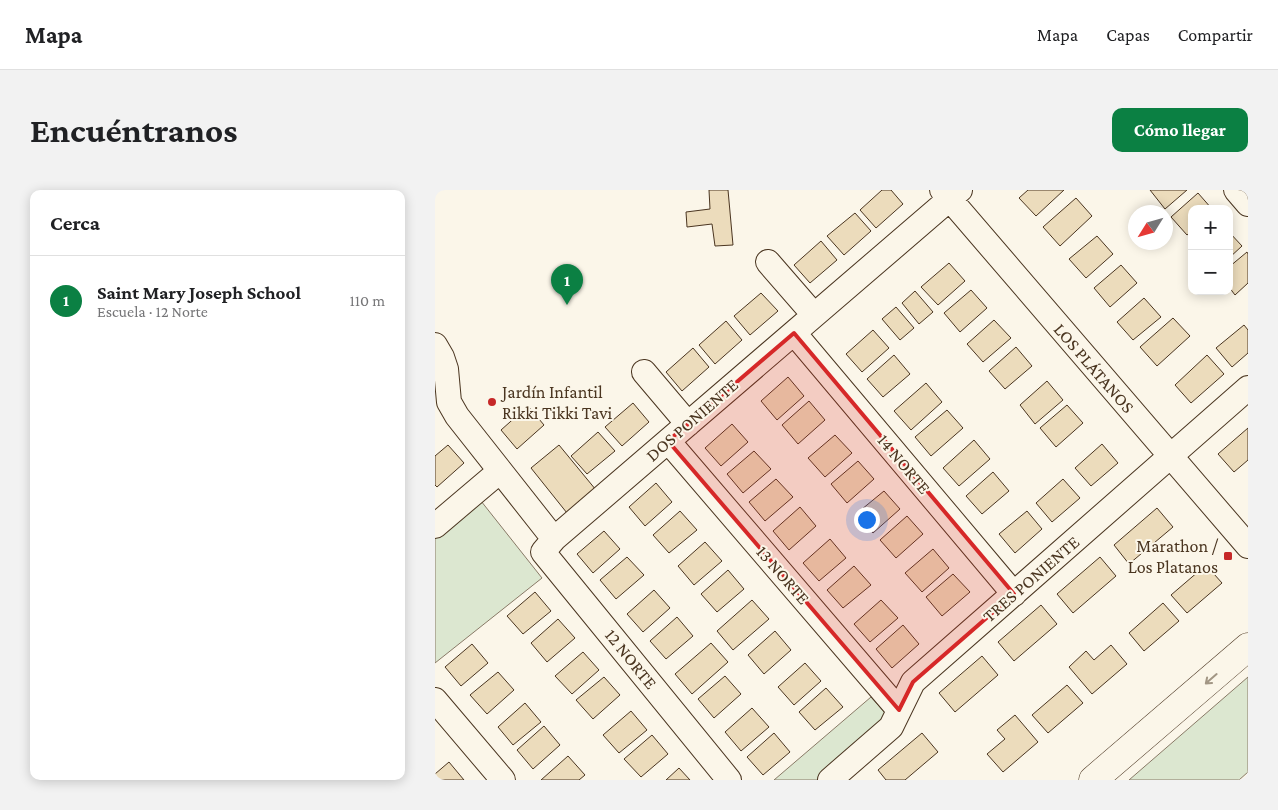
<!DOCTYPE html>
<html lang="es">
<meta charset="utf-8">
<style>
body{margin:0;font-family:"Crimson Pro",serif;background:#f2f2f2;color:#202124}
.controls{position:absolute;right:15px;top:15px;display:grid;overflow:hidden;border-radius:10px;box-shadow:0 2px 12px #0003}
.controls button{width:45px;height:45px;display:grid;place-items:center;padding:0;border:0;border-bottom:1px solid #e0e0e0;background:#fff;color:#202124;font:25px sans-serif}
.compass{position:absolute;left:693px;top:15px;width:45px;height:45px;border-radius:50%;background:#fff;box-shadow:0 2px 12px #0003;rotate:233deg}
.you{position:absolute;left:431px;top:329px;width:18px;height:18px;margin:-12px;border:4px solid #fff;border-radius:50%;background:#1a73e8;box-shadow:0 0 0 8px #1a73e833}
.badge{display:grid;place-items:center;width:32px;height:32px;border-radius:50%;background:#0b8043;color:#fff;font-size:16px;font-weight:700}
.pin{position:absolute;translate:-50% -41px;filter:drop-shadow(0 1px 2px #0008)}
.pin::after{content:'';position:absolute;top:26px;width:18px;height:15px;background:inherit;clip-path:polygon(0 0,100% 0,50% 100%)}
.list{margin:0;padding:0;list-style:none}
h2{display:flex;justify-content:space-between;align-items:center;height:65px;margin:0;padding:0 20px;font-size:21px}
h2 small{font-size:16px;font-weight:400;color:#757577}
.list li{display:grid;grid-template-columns:32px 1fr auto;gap:15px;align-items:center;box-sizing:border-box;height:90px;padding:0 20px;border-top:1px solid #e0e0e0}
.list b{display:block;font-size:19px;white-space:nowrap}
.list p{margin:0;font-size:16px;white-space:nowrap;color:#757577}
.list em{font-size:16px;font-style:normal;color:#757577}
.map{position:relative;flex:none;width:813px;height:590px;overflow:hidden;border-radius:10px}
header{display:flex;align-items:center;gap:30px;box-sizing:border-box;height:70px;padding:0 25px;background:#fff;border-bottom:1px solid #e0e0e0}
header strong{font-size:24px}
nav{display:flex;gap:28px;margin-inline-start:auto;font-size:18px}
.intro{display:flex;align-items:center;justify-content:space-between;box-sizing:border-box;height:120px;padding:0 30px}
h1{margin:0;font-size:35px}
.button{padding:12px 22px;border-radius:10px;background:#0b8043;color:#fff;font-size:18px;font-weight:700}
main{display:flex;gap:30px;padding:0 30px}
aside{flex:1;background:#fff;border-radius:10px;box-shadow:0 2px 12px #0003}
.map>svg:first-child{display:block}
.green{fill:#dce7d0;stroke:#887966}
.building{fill:#ecdcbc;stroke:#4a3520}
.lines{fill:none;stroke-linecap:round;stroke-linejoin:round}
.minor-casing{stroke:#4a3520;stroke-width:26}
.major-casing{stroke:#4a3520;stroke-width:29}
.minor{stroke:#fbf6e9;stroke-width:24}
.major{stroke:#fbf6e9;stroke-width:28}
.oneway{stroke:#a29684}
.marked{fill:#d62828;fill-opacity:0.2;stroke:#d62828;stroke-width:4;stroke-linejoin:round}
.poi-dot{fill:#c62828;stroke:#fbf6e9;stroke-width:2}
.labels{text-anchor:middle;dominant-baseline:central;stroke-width:4;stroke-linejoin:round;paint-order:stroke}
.street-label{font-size:18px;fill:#4a3520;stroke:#fbf6e9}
.poi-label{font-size:18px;fill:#4a3520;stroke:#fbf6e9;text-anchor:start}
</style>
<header>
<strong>Mapa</strong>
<nav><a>Mapa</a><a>Capas</a><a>Compartir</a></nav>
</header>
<div class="intro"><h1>Encuéntranos</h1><a class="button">Cómo llegar</a></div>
<main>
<aside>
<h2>Cerca<small></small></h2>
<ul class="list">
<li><span class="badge">1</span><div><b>Saint Mary Joseph School</b><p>Escuela · 12 Norte</p></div><em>110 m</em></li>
</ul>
</aside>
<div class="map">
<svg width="813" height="590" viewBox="0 0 813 590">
<rect width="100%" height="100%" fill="#fbf6e9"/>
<path class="green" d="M 46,311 L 107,388 L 0,473 L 0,348 Z
M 813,487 L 813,582 L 804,590 L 694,590 Z
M 436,507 L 451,524 L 447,539 L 387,590 L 339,590 Z"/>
<path class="building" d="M 274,0 L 293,0 L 298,55 L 280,56 L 277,34 L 252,37 L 251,22 L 275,19 Z
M 447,0 L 456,0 L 468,14 L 441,38 L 425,20 Z
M 593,0 L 629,0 L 601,26 L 584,8 Z
M 715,0 L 752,0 L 730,19 Z
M 763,3 L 777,19 L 757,19 L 757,41 L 752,45 L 736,27 Z
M 641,8 L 657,26 L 625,56 L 608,37 Z
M 420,23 L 436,41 L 409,65 L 392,46 Z
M 794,42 L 807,56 L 794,68 Z
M 662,46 L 678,64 L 651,88 L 634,69 Z
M 386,51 L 402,70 L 375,93 L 359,75 Z
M 812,62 L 813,64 L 813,93 L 800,105 L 794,97 L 794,77 Z
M 514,73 L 530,91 L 503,115 L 486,97 Z
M 686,75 L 702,93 L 675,117 L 659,98 Z
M 536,100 L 552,118 L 525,142 L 509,123 Z
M 480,101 L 498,122 L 484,134 L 467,113 Z
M 326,103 L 343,121 L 315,145 L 299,126 Z
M 709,108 L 726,127 L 698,150 L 682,132 Z
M 461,117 L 479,138 L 465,150 L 447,129 Z
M 738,128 L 755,146 L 722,176 L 705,157 Z
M 559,130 L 576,148 L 548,172 L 532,154 Z
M 291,131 L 307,150 L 280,174 L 264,155 Z
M 809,135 L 813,140 L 813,163 L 797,177 L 781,158 Z
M 438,140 L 454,158 L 427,182 L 411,164 Z
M 581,157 L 597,176 L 570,199 L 554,181 Z
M 258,158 L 274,177 L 247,201 L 231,182 Z
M 459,165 L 475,184 L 448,207 L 432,189 Z
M 772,165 L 789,184 L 756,213 L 740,195 Z
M 353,187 L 369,206 L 342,230 L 326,211 Z
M 612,191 L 628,210 L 600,234 L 585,215 Z
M 491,193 L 507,212 L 476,240 L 459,221 Z
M 374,211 L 390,230 L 363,254 L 347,235 Z
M 198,213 L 214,232 L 187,256 L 170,237 Z
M 632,215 L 648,233 L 621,257 L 605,238 Z
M 93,216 L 109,235 L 82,259 L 66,240 Z
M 512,220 L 528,238 L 496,266 L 480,247 Z
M 297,234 L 313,252 L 286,276 L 270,258 Z
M 813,238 L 813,270 L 799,282 L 783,264 Z
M 163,242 L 180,261 L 152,284 L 136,266 Z
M 400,245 L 417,263 L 390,287 L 373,268 Z
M 539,250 L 555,269 L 524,296 L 508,278 Z
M 667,254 L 683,273 L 656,296 L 640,278 Z
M 13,255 L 29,273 L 2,297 L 0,295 L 0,266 Z
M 124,255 L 161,300 L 132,323 L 96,278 Z
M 319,261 L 336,279 L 308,303 L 292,284 Z
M 423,271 L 439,289 L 412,313 L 396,294 Z
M 558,282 L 574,301 L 547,324 L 531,306 Z
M 341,289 L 358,307 L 330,331 L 314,312 Z
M 628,289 L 645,308 L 617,332 L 601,313 Z
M 221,293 L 237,312 L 210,336 L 194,317 Z
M 449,301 L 465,319 L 438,343 L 421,324 Z
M 365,317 L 381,336 L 354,360 L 338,341 Z
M 722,318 L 738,337 L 694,374 L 679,355 Z
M 245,321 L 262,340 L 234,363 L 218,345 Z
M 592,321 L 607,339 L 580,363 L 564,344 Z
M 472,326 L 488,344 L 461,368 L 445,350 Z
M 169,341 L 185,359 L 158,383 L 142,364 Z
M 395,349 L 411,368 L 384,391 L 368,373 Z
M 270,352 L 287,371 L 259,395 L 243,376 Z
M 498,359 L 514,378 L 487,402 L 470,383 Z
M 192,367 L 209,385 L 181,409 L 165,390 Z
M 665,367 L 681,386 L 638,423 L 622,404 Z
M 771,375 L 787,393 L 752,423 L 736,405 Z
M 419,376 L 436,395 L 408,418 L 392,400 Z
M 293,380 L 309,399 L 282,422 L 266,404 Z
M 518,384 L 535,402 L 507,426 L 491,407 Z
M 219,400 L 235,418 L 208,442 L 192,424 Z
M 100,402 L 116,421 L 88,444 L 72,426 Z
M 317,410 L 334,429 L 298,460 L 282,441 Z
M 446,410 L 463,428 L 435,452 L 419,434 Z
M 728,413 L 744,431 L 709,461 L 694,443 Z
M 606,415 L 622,434 L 579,471 L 563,452 Z
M 242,427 L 258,446 L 231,469 L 215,451 Z
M 123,429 L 140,448 L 112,472 L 96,453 Z
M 468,435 L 484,454 L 457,478 L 441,459 Z
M 340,441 L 356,460 L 329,484 L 313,465 Z
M 276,453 L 293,472 L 257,504 L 240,484 Z
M 37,454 L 53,473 L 26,496 L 10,477 Z
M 676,455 L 692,474 L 657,504 L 634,477 L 651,461 L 659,470 Z
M 148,462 L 164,480 L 137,504 L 120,486 Z
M 547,466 L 563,485 L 520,522 L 504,503 Z
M 370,473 L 386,491 L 359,515 L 343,497 Z
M 63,482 L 79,500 L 52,524 L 35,505 Z
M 290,486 L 306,504 L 279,528 L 263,509 Z
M 169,487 L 185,505 L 158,529 L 141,510 Z
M 632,495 L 648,513 L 613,543 L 597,525 Z
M 391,498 L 408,517 L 380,540 L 364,522 Z
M 90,513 L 106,532 L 78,555 L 63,537 Z
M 317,518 L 334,537 L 306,561 L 290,542 Z
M 196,521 L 212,540 L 184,563 L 168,545 Z
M 580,525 L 603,552 L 568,582 L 552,564 L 570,549 L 562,540 Z
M 109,536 L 125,555 L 98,579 L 82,560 Z
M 339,543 L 355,562 L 328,585 L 312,567 Z
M 487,543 L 503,562 L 470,590 L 451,590 L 443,580 Z
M 217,545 L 233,564 L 206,587 L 189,569 Z
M 133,566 L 150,585 L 144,590 L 106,590 Z
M 14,572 L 29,590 L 0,590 L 0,584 Z
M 244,578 L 255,590 L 231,590 Z"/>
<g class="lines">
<g class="minor-casing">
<path id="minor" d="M 507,0 L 813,356
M 801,0 L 813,14
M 333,72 L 379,125
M 359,143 L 579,404
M 0,155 L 7,167 L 11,179 L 14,212 L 22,226 L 119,349
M 209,182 L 253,234
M 233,251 L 464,520
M 0,336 L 65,281
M 0,510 L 68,590
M 294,590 L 108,362 L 119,349 L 525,0
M 395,590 L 456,537 L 478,492 L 813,198"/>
</g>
<g class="major-casing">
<path id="major" d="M 658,590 L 813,457"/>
</g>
<use href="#minor" class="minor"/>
<use href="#major" class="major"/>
</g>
<defs><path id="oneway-shaft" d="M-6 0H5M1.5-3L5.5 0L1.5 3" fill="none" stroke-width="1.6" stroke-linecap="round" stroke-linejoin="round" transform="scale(1.25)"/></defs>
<use class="oneway" href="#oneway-shaft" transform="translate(776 489) rotate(139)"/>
<path class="marked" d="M 359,143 L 579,404 L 478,492 L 464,520 L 233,251 Z"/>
<g class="poi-dot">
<circle cx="57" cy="212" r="5"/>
<rect x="788" y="361" width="10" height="10" rx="2.5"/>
</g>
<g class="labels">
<g class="street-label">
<text transform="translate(659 178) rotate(49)">LOS PLÁTANOS</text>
<text transform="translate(257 230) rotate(-41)">DOS PONIENTE</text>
<text transform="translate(469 274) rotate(50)">14 NORTE</text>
<text transform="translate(348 385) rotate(49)">13 NORTE</text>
<text transform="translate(596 389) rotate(-41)">TRES PONIENTE</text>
<text transform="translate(196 469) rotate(51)">12 NORTE</text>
</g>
<g class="poi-label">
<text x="67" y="202">Jardín Infantil<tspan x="67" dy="21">Rikki Tikki Tavi</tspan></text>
<text x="783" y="356" text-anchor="end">Marathon /<tspan x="783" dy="21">Los Platanos</tspan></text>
</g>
</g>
</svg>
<div class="controls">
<button>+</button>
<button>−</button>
</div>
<svg class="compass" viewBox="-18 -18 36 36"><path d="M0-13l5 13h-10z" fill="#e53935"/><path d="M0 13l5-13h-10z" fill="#757577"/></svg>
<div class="you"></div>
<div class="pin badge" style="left:132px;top:115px">1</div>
</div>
</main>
